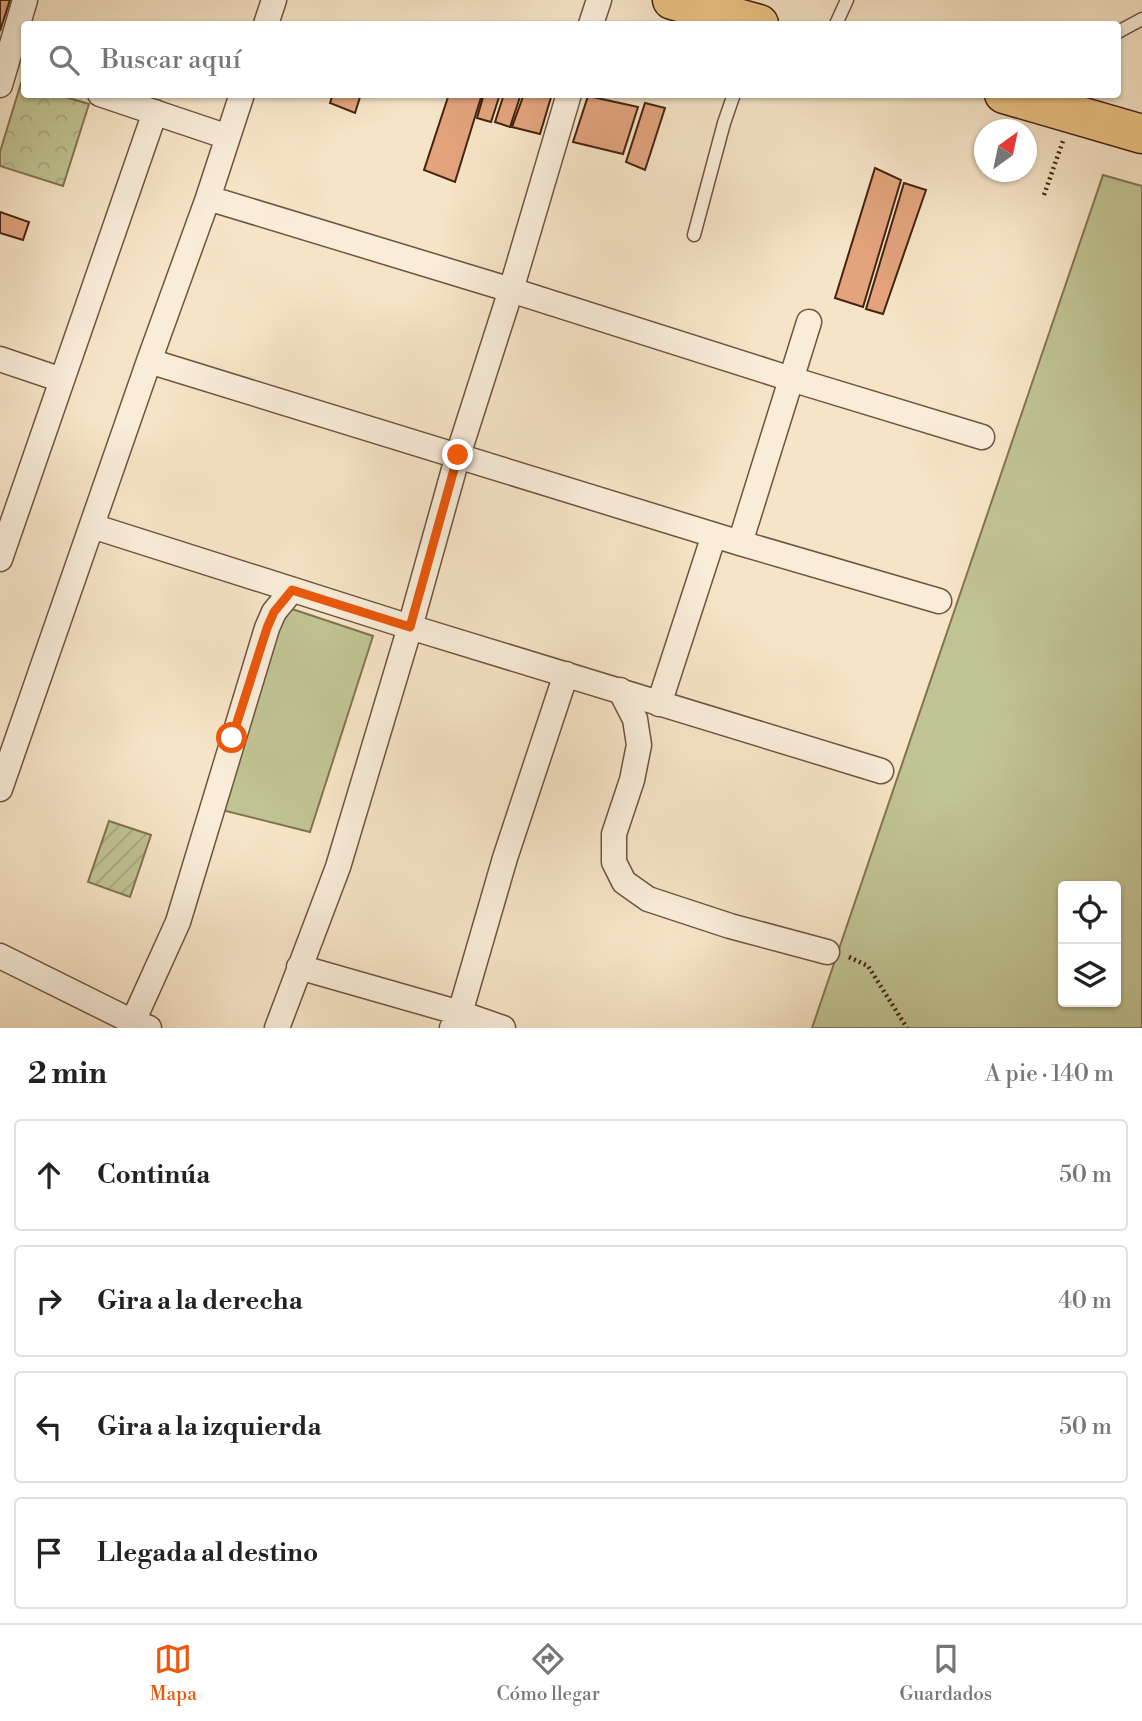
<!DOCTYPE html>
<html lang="es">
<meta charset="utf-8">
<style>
body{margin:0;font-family:"Libre Bodoni",serif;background:#f6f6f6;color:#222}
.controls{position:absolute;right:21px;bottom:21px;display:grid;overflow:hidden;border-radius:7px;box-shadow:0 2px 5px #0004}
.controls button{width:63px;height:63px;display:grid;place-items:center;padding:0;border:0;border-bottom:2px solid #e0e0e0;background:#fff;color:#222;font:35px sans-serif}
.compass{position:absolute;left:974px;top:119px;width:63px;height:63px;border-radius:50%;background:#fff;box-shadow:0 2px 5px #0004;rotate:33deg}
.stop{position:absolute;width:21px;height:21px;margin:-16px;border:5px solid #ea580c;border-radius:50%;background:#fff}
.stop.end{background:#ea580c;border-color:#fff;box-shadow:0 2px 7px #0008}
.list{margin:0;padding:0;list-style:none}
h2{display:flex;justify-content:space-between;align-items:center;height:91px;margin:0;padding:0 28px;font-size:30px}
h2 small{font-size:23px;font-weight:400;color:#767676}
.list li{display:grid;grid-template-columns:46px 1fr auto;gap:21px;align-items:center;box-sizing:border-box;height:112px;margin:0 14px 14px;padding:0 14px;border:2px solid #e0e0e0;border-radius:7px}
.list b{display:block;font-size:26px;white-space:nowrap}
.list em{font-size:23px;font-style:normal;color:#767676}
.icon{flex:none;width:38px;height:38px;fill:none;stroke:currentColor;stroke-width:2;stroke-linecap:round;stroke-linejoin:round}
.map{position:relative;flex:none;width:1142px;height:1028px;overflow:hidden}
.search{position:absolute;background:#fff;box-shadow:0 2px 5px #0004;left:21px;right:21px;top:21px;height:77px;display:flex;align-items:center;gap:18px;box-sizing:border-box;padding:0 24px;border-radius:7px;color:#767676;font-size:26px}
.sheet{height:595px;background:#fff}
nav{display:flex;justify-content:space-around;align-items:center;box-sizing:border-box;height:98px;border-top:2px solid #e0e0e0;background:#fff;font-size:19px;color:#767676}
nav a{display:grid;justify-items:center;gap:4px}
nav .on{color:#ea580c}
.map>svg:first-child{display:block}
.grass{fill:#c0c392;stroke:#827451;stroke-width:2;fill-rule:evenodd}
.forest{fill:url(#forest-crowns);stroke:#827451;stroke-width:2}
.garden{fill:url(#garden-furrows);stroke:#827451;stroke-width:2}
.building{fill:#e2a37d;stroke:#432410;stroke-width:2}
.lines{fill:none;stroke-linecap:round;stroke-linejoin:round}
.service-casing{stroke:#70543e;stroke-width:15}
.minor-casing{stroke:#70543e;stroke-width:27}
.trunk-casing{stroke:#432410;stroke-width:41}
.path{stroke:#432410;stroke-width:4.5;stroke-dasharray:2 3.5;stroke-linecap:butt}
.service{stroke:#f9edda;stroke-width:12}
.minor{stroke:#f9edda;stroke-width:24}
.trunk{stroke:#ebc283;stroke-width:38}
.route{stroke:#ea580c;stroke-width:9}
</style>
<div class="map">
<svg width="1142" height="1028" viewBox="0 0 1142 1028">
<defs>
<pattern id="forest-crowns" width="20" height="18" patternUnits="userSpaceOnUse" patternTransform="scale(1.75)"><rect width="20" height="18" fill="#c0c392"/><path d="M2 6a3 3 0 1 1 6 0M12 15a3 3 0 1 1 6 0" fill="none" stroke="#a6a77d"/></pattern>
<pattern id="garden-furrows" width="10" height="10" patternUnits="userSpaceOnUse" patternTransform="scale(1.75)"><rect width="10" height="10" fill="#c0c392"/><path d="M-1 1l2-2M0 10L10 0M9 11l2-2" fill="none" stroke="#a6a77d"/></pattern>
</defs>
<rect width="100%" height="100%" fill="#f6e4c6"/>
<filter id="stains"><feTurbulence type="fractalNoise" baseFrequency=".00286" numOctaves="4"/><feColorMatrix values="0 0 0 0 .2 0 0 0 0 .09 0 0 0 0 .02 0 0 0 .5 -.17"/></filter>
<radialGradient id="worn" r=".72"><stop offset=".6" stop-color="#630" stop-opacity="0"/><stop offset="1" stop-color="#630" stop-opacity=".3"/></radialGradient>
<path class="grass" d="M 1103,175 L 1142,186 L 1142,1028 L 812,1028 ZM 1063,886 L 1116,886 L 1116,1002 L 1063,1002 Z
M 283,606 L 373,636 L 310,832 L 218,809 Z"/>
<path class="forest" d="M 21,83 L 24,84 L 24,94 L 59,95 L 89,104 L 63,186 L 0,166 L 0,152 Z"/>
<path class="garden" d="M 109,821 L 151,835 L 130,897 L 88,882 Z"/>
<path class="building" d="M 0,0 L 10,0 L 0,31 Z
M 333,94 L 361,94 L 355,113 L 330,103 Z
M 449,94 L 482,94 L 455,182 L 424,170 Z
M 484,94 L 500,94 L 491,122 L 477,118 Z
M 504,94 L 521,94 L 510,127 L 495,122 Z
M 524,94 L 552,94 L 540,134 L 512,127 Z
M 588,96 L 638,107 L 623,154 L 573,142 Z
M 645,103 L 665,108 L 645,170 L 626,162 Z
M 875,168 L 901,180 L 863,307 L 835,298 Z
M 904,183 L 926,190 L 883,314 L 866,309 Z
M 0,212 L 29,222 L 23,240 L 0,233 Z"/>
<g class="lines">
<g class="service-casing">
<path id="service" d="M 836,24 L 847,0
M 1118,32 L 1142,19
M 694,235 L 724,123 L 734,94"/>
</g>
<g class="minor-casing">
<path id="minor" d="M 266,24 L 274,0
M 591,24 L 599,0
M 0,85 L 25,0
M 100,94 L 228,137
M 208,198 L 511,290 L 791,379 L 982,437
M 0,359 L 62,380
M 149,361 L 740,543 L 939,601
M 92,526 L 410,627 L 881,771
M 740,543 L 809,322
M 0,559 L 155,112
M 620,690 L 635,719 L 639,745 L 632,780 L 614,834 L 614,862 L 624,882 L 648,899 L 730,926 L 827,952
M 659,704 L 714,535
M 0,789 L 149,361 L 208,198 L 242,94
M 0,956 L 133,1022 L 149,1028
M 299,967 L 460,1013 L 503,1028
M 130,1028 L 178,922 L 267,628 L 274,612 L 292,590
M 277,1028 L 338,867 L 410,627 L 458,455 L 511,290 L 569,94
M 452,1028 L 460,1013 L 505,858 L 566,674"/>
</g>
<g class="trunk-casing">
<path id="trunk" d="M 672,0 L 759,24
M 1004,94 L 1142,134"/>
</g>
<path class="path" d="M 1044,195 L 1063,141
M 849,957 L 868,966 L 907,1028"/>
<use href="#service" class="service"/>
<use href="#minor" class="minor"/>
<use href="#trunk" class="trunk"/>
</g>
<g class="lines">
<path class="route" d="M 232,738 L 267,628 L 274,612 L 292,590 L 410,627 L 458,455"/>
</g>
<rect width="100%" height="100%" filter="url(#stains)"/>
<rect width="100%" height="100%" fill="url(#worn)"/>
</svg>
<div class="controls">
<button><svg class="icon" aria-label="locate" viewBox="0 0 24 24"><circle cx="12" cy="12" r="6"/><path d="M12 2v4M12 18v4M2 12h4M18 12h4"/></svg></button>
<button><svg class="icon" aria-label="layers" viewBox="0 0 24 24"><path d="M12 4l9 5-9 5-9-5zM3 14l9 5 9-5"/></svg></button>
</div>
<svg class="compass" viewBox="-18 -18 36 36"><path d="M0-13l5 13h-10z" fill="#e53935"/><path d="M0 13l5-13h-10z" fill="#767676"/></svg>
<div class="stop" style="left:232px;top:738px"></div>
<div class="stop end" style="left:458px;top:455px"></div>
<div class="search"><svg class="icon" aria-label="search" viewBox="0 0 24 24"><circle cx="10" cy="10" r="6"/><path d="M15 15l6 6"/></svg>Buscar aquí</div>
</div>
<section class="sheet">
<h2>2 min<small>A pie · 140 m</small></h2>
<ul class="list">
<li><svg class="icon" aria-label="ahead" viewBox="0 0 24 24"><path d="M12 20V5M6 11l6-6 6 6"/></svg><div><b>Continúa</b></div><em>50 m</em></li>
<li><svg class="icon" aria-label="right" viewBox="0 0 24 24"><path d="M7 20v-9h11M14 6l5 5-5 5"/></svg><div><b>Gira a la derecha</b></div><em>40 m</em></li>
<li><svg class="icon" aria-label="left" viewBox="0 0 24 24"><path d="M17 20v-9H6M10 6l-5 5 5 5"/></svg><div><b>Gira a la izquierda</b></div><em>50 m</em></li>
<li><svg class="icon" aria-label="arrive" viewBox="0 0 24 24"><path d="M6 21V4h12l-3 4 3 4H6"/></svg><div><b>Llegada al destino</b></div></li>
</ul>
</section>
<nav>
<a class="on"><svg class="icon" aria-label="map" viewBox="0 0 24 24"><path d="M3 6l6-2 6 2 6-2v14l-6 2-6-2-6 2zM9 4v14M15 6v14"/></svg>Mapa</a>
<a><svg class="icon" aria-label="directions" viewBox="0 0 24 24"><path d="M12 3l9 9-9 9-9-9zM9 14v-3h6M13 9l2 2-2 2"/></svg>Cómo llegar</a>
<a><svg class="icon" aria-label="saved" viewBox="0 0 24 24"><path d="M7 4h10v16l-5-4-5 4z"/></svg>Guardados</a>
</nav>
